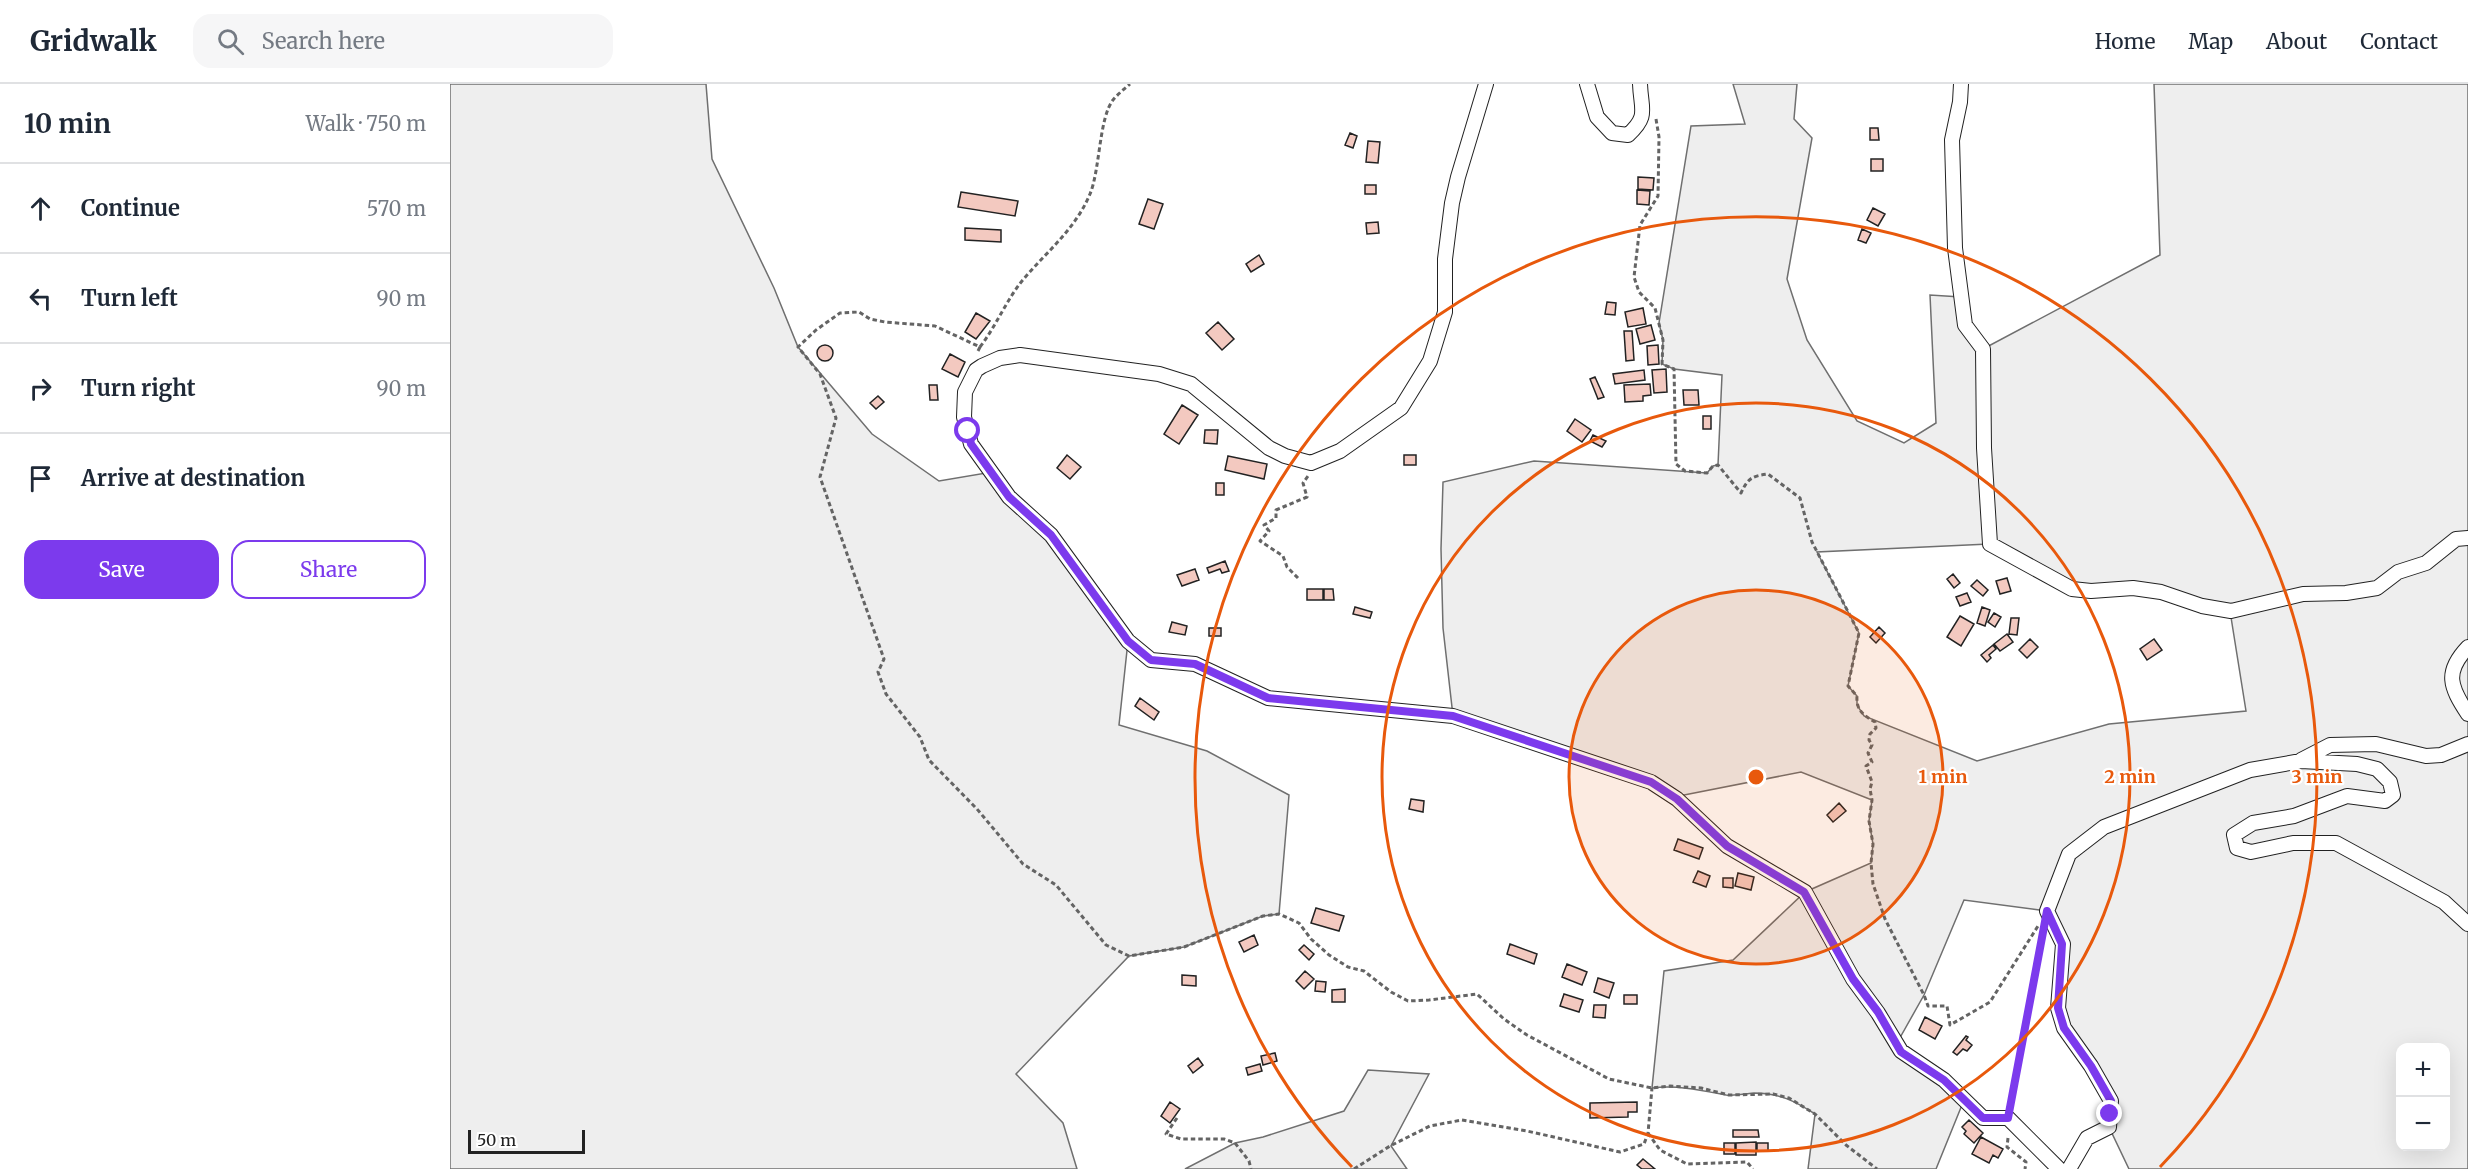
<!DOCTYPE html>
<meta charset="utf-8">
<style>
body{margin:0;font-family:Merriweather,serif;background:#f6f6f7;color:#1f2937}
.controls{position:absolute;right:18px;bottom:18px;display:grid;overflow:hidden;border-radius:12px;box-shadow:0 6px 24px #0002}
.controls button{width:54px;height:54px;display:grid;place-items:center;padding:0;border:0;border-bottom:2px solid #e0e1e3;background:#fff;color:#1f2937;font:30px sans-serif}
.scale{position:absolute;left:18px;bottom:15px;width:117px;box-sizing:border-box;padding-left:6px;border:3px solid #222;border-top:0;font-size:16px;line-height:21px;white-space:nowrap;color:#222;-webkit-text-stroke:4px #fff;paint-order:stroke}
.stop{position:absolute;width:18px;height:18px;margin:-14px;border:4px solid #7c3aed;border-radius:50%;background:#fff}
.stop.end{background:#7c3aed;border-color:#fff;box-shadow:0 2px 6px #0008}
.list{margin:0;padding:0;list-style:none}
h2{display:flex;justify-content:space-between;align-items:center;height:78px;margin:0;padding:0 24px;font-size:26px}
h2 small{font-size:20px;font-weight:400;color:#747a83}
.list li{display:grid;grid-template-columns:39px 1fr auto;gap:18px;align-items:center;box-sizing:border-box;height:90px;padding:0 24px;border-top:2px solid #e0e1e3}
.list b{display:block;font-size:22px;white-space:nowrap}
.list em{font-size:20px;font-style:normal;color:#747a83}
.actions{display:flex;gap:12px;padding:18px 24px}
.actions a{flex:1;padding:14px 0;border:2px solid #7c3aed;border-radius:18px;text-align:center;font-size:21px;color:#7c3aed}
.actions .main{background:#7c3aed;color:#fff}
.icon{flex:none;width:33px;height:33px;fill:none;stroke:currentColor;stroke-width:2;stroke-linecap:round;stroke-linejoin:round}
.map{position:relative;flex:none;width:2018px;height:1085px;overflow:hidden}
header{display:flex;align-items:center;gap:36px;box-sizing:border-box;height:84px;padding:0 30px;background:#fff;border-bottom:2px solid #e0e1e3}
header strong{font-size:28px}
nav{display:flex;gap:33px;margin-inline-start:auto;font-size:21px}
.search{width:420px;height:54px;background:#f6f6f7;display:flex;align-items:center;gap:15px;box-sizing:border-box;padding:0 21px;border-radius:18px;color:#747a83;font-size:22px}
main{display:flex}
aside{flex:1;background:#fff}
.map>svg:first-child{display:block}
.green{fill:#eee;stroke:#6f6f6f;stroke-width:1.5;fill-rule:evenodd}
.building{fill:#f3c9c0;stroke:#222;stroke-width:1.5}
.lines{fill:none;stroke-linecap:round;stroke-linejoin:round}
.minor-casing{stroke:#222;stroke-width:16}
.path{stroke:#646464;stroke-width:3;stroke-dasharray:4.5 3;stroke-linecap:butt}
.minor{stroke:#fff;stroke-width:14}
.route{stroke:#7c3aed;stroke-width:8}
.ring{fill:none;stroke:#e8590c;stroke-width:3}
.centre{fill:#e8590c;stroke:#fff;stroke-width:3}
.ring-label{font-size:18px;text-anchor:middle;font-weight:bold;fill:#e8590c;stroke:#fff;stroke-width:4.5;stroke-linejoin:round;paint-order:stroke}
</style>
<header>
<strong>Gridwalk</strong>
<div class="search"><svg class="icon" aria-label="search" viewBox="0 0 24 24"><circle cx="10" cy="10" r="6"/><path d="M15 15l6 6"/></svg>Search here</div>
<nav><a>Home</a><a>Map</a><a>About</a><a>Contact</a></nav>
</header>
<main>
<aside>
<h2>10 min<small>Walk · 750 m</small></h2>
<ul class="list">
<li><svg class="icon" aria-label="ahead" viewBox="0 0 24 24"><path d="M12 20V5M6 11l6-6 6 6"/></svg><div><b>Continue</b></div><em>570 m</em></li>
<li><svg class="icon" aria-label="left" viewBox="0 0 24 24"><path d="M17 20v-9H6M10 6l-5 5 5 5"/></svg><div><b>Turn left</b></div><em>90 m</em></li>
<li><svg class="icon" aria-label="right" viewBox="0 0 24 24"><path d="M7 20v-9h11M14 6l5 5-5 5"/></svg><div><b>Turn right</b></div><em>90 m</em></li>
<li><svg class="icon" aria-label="arrive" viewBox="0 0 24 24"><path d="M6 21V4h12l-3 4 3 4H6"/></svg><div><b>Arrive at destination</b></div></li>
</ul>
<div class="actions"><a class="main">Save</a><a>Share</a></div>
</aside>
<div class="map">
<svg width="2018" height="1085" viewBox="0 0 2018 1085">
<rect width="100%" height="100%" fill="#fff"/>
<path class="green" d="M 0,0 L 256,0 L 262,75 L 324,204 L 348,263 L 422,350 L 489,397 L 542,388 L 601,451 L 678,557 L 669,641 L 757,667 L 839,711 L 829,830 L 813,832 L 734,863 L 679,872 L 566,990 L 613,1039 L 627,1085 L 0,1085 Z
M 1283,0 L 1347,0 L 1344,35 L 1362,54 L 1337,195 L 1357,256 L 1407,337 L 1454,359 L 1486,339 L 1480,211 L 1511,213 L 1515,241 L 1533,265 L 1710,171 L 1704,0 L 2018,0 L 2018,1085 L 1679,1085 L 1659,1043 L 1661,1017 L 1614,944 L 1612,860 L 1597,827 L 1514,816 L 1474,911 L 1447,959 L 1514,1016 L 1486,1085 L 1358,1085 L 1365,1030 C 1345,1017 1329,1009 1304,1009 C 1295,1010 1285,1012 1276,1011 C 1250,1006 1228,1001 1202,1004 L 1214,887 L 1283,876 L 1355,808 L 1421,779 L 1423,760 L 1419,737 L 1422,716 L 1351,688 L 1224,713 L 1003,632 L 993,544 L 991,465 L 993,398 L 1084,377 L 1257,389 L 1263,382 L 1268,381 L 1272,291 L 1224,285 L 1212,280 L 1213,256 L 1209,239 L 1241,42 L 1295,40 ZM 1539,460 L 1641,507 L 1711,508 L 1780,527 L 1796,627 L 1659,640 L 1527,677 L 1414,632 L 1407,621 L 1407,612 L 1398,602 L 1409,549 L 1367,468 ZM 1950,964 L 1996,964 L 1996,1062 L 1950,1062 Z
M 918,986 L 979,990 L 941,1062 L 957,1085 L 735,1085 L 785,1059 L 813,1053 L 894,1027 Z"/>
<path class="building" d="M 1420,44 L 1428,44 L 1429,56 L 1420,56 Z
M 900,49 L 907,52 L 903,64 L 895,61 Z
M 918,57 L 930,58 L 928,79 L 916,78 Z
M 1421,75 L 1433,75 L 1433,87 L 1421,87 Z
M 1188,93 L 1204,94 L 1203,106 L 1188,105 Z
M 915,101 L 926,101 L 926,110 L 915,110 Z
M 1187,106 L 1200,107 L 1199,121 L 1187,120 Z
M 511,108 L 568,117 L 565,132 L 508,123 Z
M 698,115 L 713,120 L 704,145 L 689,140 Z
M 1423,124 L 1435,130 L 1428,142 L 1417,136 Z
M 928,138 L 929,149 L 917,150 L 916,139 Z
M 515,144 L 551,146 L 551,158 L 515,156 Z
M 1412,145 L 1421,149 L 1416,159 L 1408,156 Z
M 809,171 L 814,180 L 801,188 L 796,180 Z
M 1157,218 L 1166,219 L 1165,231 L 1155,230 Z
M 1193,224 L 1196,240 L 1178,243 L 1175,228 Z
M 526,229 L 540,237 L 526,255 L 515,248 Z
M 768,238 L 784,255 L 772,266 L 756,249 Z
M 1201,241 L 1205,256 L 1190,260 L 1186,245 Z
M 1174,247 L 1182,247 L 1184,276 L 1176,277 Z
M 1208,261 L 1209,280 L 1198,281 L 1197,262 Z
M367 269a8 8 0 1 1 16 0a8 8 0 1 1-16 0Z
M 500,270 L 515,278 L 508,293 L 492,285 Z
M 1216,285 L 1217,308 L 1204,309 L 1202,286 Z
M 1194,286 L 1195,296 L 1165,300 L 1163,290 Z
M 1145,293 L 1154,313 L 1148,315 L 1140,295 Z
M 1200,300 L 1201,311 L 1193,312 L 1193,317 L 1175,318 L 1174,301 Z
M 479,301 L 487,301 L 488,316 L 480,316 Z
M 1233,306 L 1248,306 L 1249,321 L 1234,321 Z
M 428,312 L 434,318 L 426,325 L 420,319 Z
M 732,321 L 748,331 L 729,360 L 714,350 Z
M 1253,332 L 1261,332 L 1261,345 L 1253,345 Z
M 1125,335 L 1141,346 L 1132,358 L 1117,347 Z
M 755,346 L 768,346 L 767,360 L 754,359 Z
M 1143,351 L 1156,357 L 1152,363 L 1140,357 Z
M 617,371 L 631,383 L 620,395 L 607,384 Z
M 954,371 L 966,371 L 966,381 L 954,381 Z
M 778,372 L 817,380 L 814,395 L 775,386 Z
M 766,399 L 774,399 L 774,411 L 766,411 Z
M 775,477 L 779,487 L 772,489 L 770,485 L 759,489 L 757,484 Z
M 745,485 L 749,496 L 732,502 L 727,491 Z
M 1503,490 L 1510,499 L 1504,504 L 1497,495 Z
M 1557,494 L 1561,507 L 1550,510 L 1546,497 Z
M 1527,496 L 1538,506 L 1533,512 L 1521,502 Z
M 857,505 L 873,505 L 873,516 L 857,516 Z
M 874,505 L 883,505 L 884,516 L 874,516 Z
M 1517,509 L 1521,518 L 1510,522 L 1506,513 Z
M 905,523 L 922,528 L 920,534 L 903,530 Z
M 1532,523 L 1540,526 L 1535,542 L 1527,539 Z
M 1544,529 L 1551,533 L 1545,543 L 1538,538 Z
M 1510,532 L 1524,540 L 1511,562 L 1497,553 Z
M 1561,534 L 1569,534 L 1567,551 L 1559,550 Z
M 722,538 L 737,542 L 735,551 L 719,548 Z
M 1429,543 L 1435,549 L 1426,559 L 1420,553 Z
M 759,544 L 771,544 L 771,552 L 759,552 Z
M 1557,550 L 1563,558 L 1550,567 L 1544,560 Z
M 1580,555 L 1588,563 L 1577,574 L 1569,566 Z
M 1704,555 L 1712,566 L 1697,576 L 1690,565 Z
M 1543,561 L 1546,565 L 1539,571 L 1541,574 L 1537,578 L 1531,571 Z
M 690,614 L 709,628 L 704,636 L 685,622 Z
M 961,715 L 974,717 L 973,728 L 959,725 Z
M 1389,719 L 1396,727 L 1383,738 L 1377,731 Z
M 1228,755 L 1253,764 L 1249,775 L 1224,766 Z
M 1248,787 L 1260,792 L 1256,803 L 1243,798 Z
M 1288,789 L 1304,793 L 1301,806 L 1285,802 Z
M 1273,794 L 1283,794 L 1283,804 L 1273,803 Z
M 866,824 L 894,832 L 889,847 L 861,839 Z
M 804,851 L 808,861 L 794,868 L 789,858 Z
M 1060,860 L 1087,870 L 1084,880 L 1057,870 Z
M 854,861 L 864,870 L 859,876 L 849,866 Z
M 1117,880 L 1137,888 L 1132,901 L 1112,893 Z
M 855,887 L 864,895 L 854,905 L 846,897 Z
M 732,891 L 746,892 L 746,902 L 732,901 Z
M 1148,894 L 1164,899 L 1159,914 L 1144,908 Z
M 866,897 L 876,898 L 875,908 L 865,907 Z
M 895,905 L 895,918 L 882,918 L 882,906 Z
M 1114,910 L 1133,916 L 1129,928 L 1110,922 Z
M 1174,911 L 1187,911 L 1187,920 L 1174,920 Z
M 1144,921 L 1156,921 L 1155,934 L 1143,933 Z
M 1475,933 L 1492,942 L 1485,955 L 1469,946 Z
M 1516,952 L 1518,953 L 1516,956 L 1522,961 L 1517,967 L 1513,965 L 1507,971 L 1503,968 Z
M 825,969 L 827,977 L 813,981 L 811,972 Z
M 748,974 L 753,981 L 743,989 L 738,982 Z
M 810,980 L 812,987 L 798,991 L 796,984 Z
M 720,1018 L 730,1025 L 720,1039 L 711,1032 Z
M 1187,1018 L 1187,1028 L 1178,1028 L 1178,1033 L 1140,1034 L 1140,1019 Z
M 1519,1036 L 1533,1049 L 1524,1059 L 1514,1050 L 1516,1047 L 1512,1043 Z
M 1283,1046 L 1308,1046 L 1309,1053 L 1283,1053 Z
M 1531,1053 L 1553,1065 L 1548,1074 L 1543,1071 L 1539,1079 L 1522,1070 Z
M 1306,1058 L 1306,1071 L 1286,1071 L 1286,1059 Z
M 1274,1059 L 1285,1059 L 1285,1070 L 1274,1070 Z
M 1307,1059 L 1318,1059 L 1318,1067 L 1307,1067 Z
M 1193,1075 L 1205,1085 L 1192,1085 L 1187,1081 Z"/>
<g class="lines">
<g class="minor-casing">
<path id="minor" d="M 1036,0 L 1008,93 L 1002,119 L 995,175 L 995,228 L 980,277 L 951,324 L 890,367 L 861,379 L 835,372 L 819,364 L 741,300 L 709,290 L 570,271 L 550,274 L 532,282 L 526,286 L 515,308 L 514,333 L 521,360 L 559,413 L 601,451 L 678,557 L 701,576 L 745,580 L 818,614 L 1003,632 L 1201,698 L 1227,715 L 1277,762 L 1355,808 L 1403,895 L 1428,929 L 1451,967 L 1494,996 L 1533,1034 L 1558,1034 L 1609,1085
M 1137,0 L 1147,33 L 1162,49 L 1178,51 C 1199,32 1191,26 1190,0
M 1511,0 L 1510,18 L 1502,56 L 1505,164 L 1515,241 L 1533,265 L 1534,364 L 1540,460 L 1622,505 L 1641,507 L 1683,504 L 1711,508 L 1752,522 L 1781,527 L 1853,510 L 1896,509 L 1927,504 L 1948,488 L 1976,479 L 2006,455 L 2018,454
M 2018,563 C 1994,588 2000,603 2018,630
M 1851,676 L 1880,661 L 1926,660 L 1976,672 L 1991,671 L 2018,660
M 1619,1085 L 1637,1054 L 1659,1043 L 1661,1017 L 1641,982 L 1614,944 L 1608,924 L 1613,860 L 1597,827 L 1619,770 L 1654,743 L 1800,686 L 1851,677 L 1907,680 L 1927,685 L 1940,698 L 1943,711 L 1935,717 L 1897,712 L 1844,732 L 1803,739 L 1784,751 L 1787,764 L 1801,768 L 1843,759 L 1886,759 L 1994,818 L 2018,840"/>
</g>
<path class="path" d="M 1206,35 L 1209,53 L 1208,112 L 1190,141 L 1184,193 L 1189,208 L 1205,224 L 1213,256 L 1212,280 L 1224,285 L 1226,380 L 1235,387 L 1257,389 L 1263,382 L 1268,381 L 1291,409 C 1298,394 1302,392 1318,390 L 1350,414 L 1362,458 L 1409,549 L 1398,602 L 1407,612 C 1406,626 1413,631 1425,638 L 1426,644 L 1420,650 L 1419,656 L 1422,661 L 1418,669 L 1422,678 L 1416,682 L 1422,698 L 1420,705 L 1422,716 L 1419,737 L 1423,760 L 1421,779 L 1423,800 L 1435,835 L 1474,911 L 1478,922 L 1497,922 L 1500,941 L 1540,918 L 1588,842
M 530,263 C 546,242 556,217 572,197 C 596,168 625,146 640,110 C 650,86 649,34 663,16 C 668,10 674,5 680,0
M 528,267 L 530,263 L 485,242 L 435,238 L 420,235 L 409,228 L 390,229 L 366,246 L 348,263 L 370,290 L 386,334 L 370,393 L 434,575 L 428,588 L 436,610 L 470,653 L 479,676 L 527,725 L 573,780 L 606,801 L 656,861 L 679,872 L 734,863 L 813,832 L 829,830 L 849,839 L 861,855 L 879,871 L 898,883 L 914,887 L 941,908 L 958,917 L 979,916 L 1027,910 L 1054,935 L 1077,951 L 1159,995 L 1202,1004 L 1220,1002 L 1251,1004 L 1279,1011 L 1323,1010 L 1339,1014 L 1365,1030 L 1396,1061 L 1427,1085
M 848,494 L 837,483 L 833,472 L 810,457 L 819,447 L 814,441 L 826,434 L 826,426 L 857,413 L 853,399 L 858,392
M 1561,1020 L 1593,850
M 727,1034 L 716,1050 L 731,1055 L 774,1055 L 785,1059 L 799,1077 L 801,1085
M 1198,1049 L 1210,1066 L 1237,1080 L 1297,1078 L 1303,1085
M 1558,1054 L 1557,1063 L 1576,1078 L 1575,1085
M 904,1085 L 940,1062 L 980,1042 L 1012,1036 L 1077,1047 L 1170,1068 L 1194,1060 L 1198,1049 L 1202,1004"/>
<use href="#minor" class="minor"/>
</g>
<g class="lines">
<path class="route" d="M 518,347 L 521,360 L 559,413 L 601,451 L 678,557 L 701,576 L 745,580 L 818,614 L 1003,632 L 1201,698 L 1227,715 L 1277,762 L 1354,808 L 1403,895 L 1428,928 L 1451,968 L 1494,996 L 1533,1034 L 1558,1034 L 1597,827 L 1612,860 L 1608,924 L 1614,944 L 1641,982 L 1661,1017 L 1660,1030"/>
</g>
<circle cx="1306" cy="693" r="187" fill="#e8590c" fill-opacity=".12"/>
<g class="ring">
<circle cx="1306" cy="693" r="187"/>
<circle cx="1306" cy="693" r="374"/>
<path d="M902 1083A561 561 0 1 1 1710 1083"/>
</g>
<circle cx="1306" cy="693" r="9" class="centre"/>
<g class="ring-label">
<text x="1493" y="699">1 min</text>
<text x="1680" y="699">2 min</text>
<text x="1867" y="699">3 min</text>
</g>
</svg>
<div class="controls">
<button>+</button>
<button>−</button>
</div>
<div class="scale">50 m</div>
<div class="stop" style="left:518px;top:347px"></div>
<div class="stop end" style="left:1660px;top:1030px"></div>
</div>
</main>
